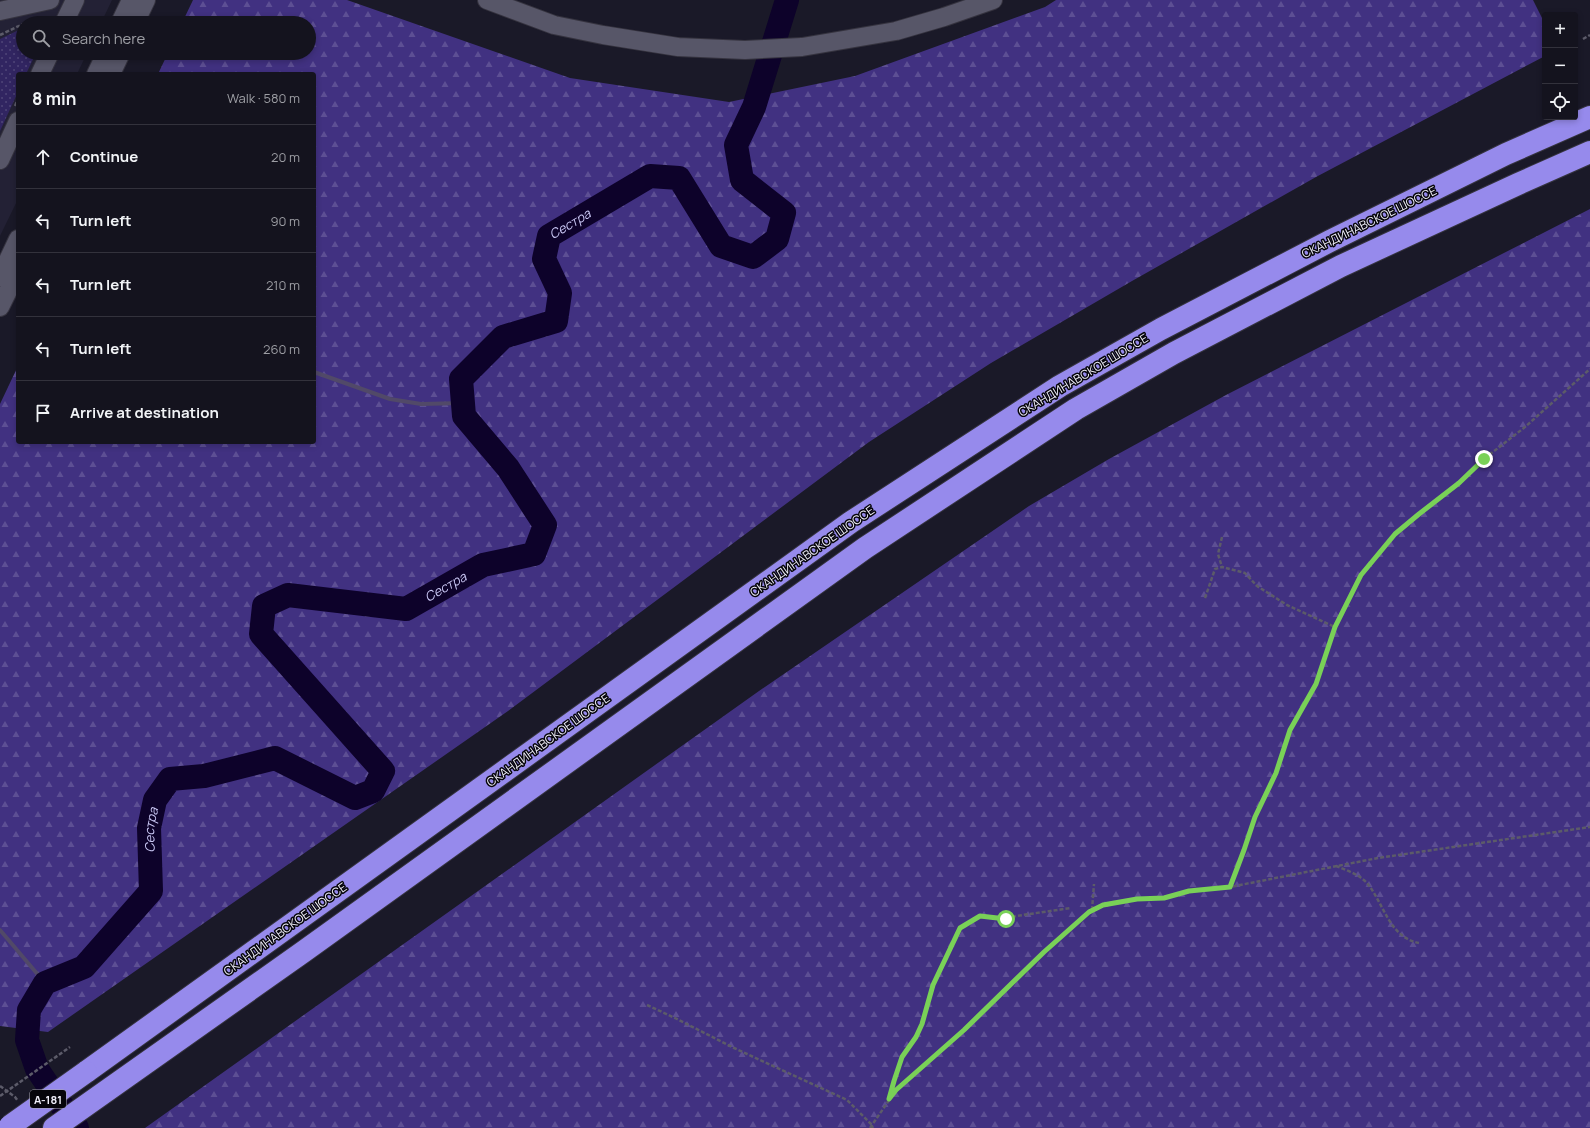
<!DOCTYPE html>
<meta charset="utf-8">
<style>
body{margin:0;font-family:Manrope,sans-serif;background:#1d1c27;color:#f1f3f6}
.controls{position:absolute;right:12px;top:12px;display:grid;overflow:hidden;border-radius:4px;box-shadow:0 2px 6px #0003}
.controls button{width:36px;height:36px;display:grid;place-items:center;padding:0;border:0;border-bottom:1px solid #33323c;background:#14131e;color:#f1f3f6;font:20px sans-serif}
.stop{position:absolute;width:12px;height:12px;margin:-9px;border:3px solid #79d157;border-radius:50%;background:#fff}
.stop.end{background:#79d157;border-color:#fff;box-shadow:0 1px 4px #0008}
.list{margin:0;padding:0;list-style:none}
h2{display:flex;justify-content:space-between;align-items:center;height:52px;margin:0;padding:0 16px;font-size:17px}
h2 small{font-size:13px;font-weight:400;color:#9d9ea4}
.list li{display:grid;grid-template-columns:26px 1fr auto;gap:12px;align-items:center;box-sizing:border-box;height:64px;padding:0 16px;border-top:1px solid #33323c}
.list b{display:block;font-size:15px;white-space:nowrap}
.list em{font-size:13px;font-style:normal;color:#9d9ea4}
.icon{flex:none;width:22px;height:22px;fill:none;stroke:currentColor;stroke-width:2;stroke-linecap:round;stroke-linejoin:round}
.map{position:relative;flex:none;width:1590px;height:1128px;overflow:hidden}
.search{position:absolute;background:#14131e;box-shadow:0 2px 6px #0003;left:16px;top:16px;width:300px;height:44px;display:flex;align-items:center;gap:10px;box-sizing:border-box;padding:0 14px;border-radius:22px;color:#9d9ea4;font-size:15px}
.panel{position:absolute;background:#14131e;box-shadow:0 2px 6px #0003;left:16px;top:72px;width:300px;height:372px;border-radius:4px}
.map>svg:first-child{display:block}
.built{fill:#232135}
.grass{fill:url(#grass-dots)}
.forest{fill:url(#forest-firs)}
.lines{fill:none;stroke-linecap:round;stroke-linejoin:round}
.stream{stroke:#514968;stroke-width:4}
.river{stroke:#0d022a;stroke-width:24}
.minor-casing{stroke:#35333f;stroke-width:20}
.highway-casing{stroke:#35333f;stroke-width:24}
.path{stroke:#5c5b69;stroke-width:2.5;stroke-dasharray:4 2;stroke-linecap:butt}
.minor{stroke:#575668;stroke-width:18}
.highway{stroke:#968aec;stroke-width:22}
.highway-bridge-casing{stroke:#35333f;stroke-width:24;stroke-linecap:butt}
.path-bridge{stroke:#5c5b69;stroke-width:2.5;stroke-dasharray:4 2;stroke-linecap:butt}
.highway-bridge{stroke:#968aec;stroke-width:22}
.route{stroke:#79d157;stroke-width:5}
.labels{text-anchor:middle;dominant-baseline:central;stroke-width:3;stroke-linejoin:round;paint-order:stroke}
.shield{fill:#06050b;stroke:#aaa9b2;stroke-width:1}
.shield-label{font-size:11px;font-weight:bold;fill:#f0effa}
.street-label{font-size:12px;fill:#f0effa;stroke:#06050b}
.water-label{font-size:13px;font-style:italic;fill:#cbc9f6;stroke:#06050b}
</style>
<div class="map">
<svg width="1590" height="1128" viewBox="0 0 1590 1128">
<defs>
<pattern id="grass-dots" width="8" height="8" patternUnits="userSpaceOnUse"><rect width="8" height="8" fill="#312561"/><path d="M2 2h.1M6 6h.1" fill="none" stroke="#4f4579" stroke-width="1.8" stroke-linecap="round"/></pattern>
<pattern id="forest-firs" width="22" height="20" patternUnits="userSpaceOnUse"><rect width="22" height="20" fill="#413181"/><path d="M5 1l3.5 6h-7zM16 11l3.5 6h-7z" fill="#5d4f94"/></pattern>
</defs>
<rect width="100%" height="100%" fill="#1a1928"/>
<path class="built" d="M 0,0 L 112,0 L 101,23 L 23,23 L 23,53 L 87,53 L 77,74 L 18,74 L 18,199 L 0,236 Z"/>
<path class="grass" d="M 23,28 L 23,53 L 36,53 L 26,74 L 18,74 L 18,92 L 0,131 L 0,39 Z"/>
<path class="forest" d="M 193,0 L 347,0 L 570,78 L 729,102 L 855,76 L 1045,7 L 1056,0 L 1533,0 L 1545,24 L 1545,56 L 1316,177 L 1132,281 L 991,363 L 869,442 L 508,711 L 48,1032 L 0,1026 L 0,404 L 18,366 L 18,442 L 314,442 L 314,74 L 158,74 L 168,53 L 309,53 L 309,23 L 182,23 Z
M 1590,209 L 1590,1128 L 145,1128 L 759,691 L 1029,506 L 1109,459 L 1226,395 Z"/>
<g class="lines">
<path class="stream" d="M 314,372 L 390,399 L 421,404 L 463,403
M 0,930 L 45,983"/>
<path class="river" id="s1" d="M 77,1128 L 37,1069 L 27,1040 L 29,1010 L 45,983 L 84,967 L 151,891 L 149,828 L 155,800 L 170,779 L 204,776 L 275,758 L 355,798 L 373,791 L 383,771 L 261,634 L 264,606 L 288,595 L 406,609 L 483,565 L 534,554 L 545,525 L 508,468 L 464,416 L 461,379 L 503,337 L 556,321 L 560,293 L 544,259 L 549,236 L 650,176 L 679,178 L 721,246 L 753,257 L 777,239 L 784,213 L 742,180 L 736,145 L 754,107 L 787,0"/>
<g class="minor-casing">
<path id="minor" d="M 487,0 L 554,25 L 603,35 L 678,47 L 745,50 L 802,47 L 896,31 L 944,17 L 993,0
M 0,11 L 50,0
M 64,23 L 75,0
M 120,23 L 131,0
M 135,23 L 146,0
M 40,74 L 50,53
M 96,74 L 106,53
M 111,74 L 121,53
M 0,160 L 18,121
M 0,277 L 18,239
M 0,307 L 18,271"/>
</g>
<g class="highway-casing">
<path id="highway" d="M 86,1072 L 851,522 L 1060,386 L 1161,329 L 1330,241 L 1506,154 L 1590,117
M 54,1128 L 303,952 L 865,548 L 1076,409 L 1174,353 L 1341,266 L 1518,184 L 1590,152"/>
</g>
<path class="path" d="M 27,23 L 36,20
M 0,35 L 23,24
M 1583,39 L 1590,35
M 15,106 L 18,99
M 1222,537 L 1218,554 L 1222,567
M 1205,598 L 1215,569 L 1222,567 L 1245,573 L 1257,586 L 1287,605 L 1335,627
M 1336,866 C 1346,870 1358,874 1366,882 C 1384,902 1388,937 1419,943
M 1230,887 L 1244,850 L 1255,817 L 1276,773 L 1290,730 L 1316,684 L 1335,627 L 1361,575 L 1395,534 L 1419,514 L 1459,483 L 1484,459 L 1525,427 L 1590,369
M 1092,910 L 1094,884
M 647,1005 L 675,1018 L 734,1048 L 847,1100 L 871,1124 L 873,1128
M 0,1086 L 15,1097 L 18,1101
M 890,1097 L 894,1081 L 902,1057 L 916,1037 L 922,1024 L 933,985 L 960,928 L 980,916 L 1006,919 L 1016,916 L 1071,908
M 870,1128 L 896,1090 L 964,1030 L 1044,952 L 1089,912 L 1103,905 L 1137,899 L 1164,898 L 1189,891 L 1230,887 L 1378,858 L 1590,827"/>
<use href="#minor" class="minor"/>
<use href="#highway" class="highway"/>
<g class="highway-bridge-casing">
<path id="highway-bridge" d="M 10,1126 L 86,1072"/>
</g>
<path class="path-bridge" d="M 0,1096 L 70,1047"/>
<use href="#highway-bridge" class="highway-bridge"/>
</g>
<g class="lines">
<path class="route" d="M 1006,919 L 980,916 L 960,928 L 933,985 L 922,1024 L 916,1037 L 902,1057 L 894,1081 L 889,1099 L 896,1090 L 964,1030 L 1044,952 L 1089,912 L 1103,905 L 1137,899 L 1164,898 L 1189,891 L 1230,887 L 1244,850 L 1255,817 L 1276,773 L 1290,730 L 1316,684 L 1335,627 L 1361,575 L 1395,534 L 1419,514 L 1459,483 L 1484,459"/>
</g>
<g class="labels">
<rect class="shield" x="30" y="1090" width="36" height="18" rx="3"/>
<g class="shield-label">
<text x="48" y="1099">А-181</text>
</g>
<g class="street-label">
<text transform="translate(1369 222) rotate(-26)">СКАНДИНАВСКОЕ ШОССЕ</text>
<text transform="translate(1083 375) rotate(-31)">СКАНДИНАВСКОЕ ШОССЕ</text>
<text transform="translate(812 551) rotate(-35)">СКАНДИНАВСКОЕ ШОССЕ</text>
<text transform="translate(548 740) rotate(-36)">СКАНДИНАВСКОЕ ШОССЕ</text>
<text transform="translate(285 929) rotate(-36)">СКАНДИНАВСКОЕ ШОССЕ</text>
</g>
<g class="water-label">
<text stroke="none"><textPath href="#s1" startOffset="1593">Сестра</textPath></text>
<text stroke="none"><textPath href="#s1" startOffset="1065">Сестра</textPath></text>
<text stroke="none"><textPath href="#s1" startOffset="368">Сестра</textPath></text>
</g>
</g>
</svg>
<div class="controls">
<button>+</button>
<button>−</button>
<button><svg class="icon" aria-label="locate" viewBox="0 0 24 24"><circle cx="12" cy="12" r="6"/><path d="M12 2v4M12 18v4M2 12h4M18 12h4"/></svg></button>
</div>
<div class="stop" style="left:1006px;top:919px"></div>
<div class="stop end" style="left:1484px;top:459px"></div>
<div class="search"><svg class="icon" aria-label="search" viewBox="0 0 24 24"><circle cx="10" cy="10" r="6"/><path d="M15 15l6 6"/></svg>Search here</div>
<section class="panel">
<h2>8 min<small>Walk · 580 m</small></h2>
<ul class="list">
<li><svg class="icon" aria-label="ahead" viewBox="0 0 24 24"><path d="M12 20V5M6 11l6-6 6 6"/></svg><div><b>Continue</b></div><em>20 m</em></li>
<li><svg class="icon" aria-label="left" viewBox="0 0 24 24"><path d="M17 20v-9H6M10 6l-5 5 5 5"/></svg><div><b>Turn left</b></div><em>90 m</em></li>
<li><svg class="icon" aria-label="left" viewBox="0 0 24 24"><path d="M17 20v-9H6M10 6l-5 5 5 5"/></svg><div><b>Turn left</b></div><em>210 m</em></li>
<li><svg class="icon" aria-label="left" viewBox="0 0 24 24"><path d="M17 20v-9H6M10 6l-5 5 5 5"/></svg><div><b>Turn left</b></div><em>260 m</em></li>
<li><svg class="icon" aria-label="arrive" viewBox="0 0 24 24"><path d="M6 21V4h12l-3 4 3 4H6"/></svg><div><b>Arrive at destination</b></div></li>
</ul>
</section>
</div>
